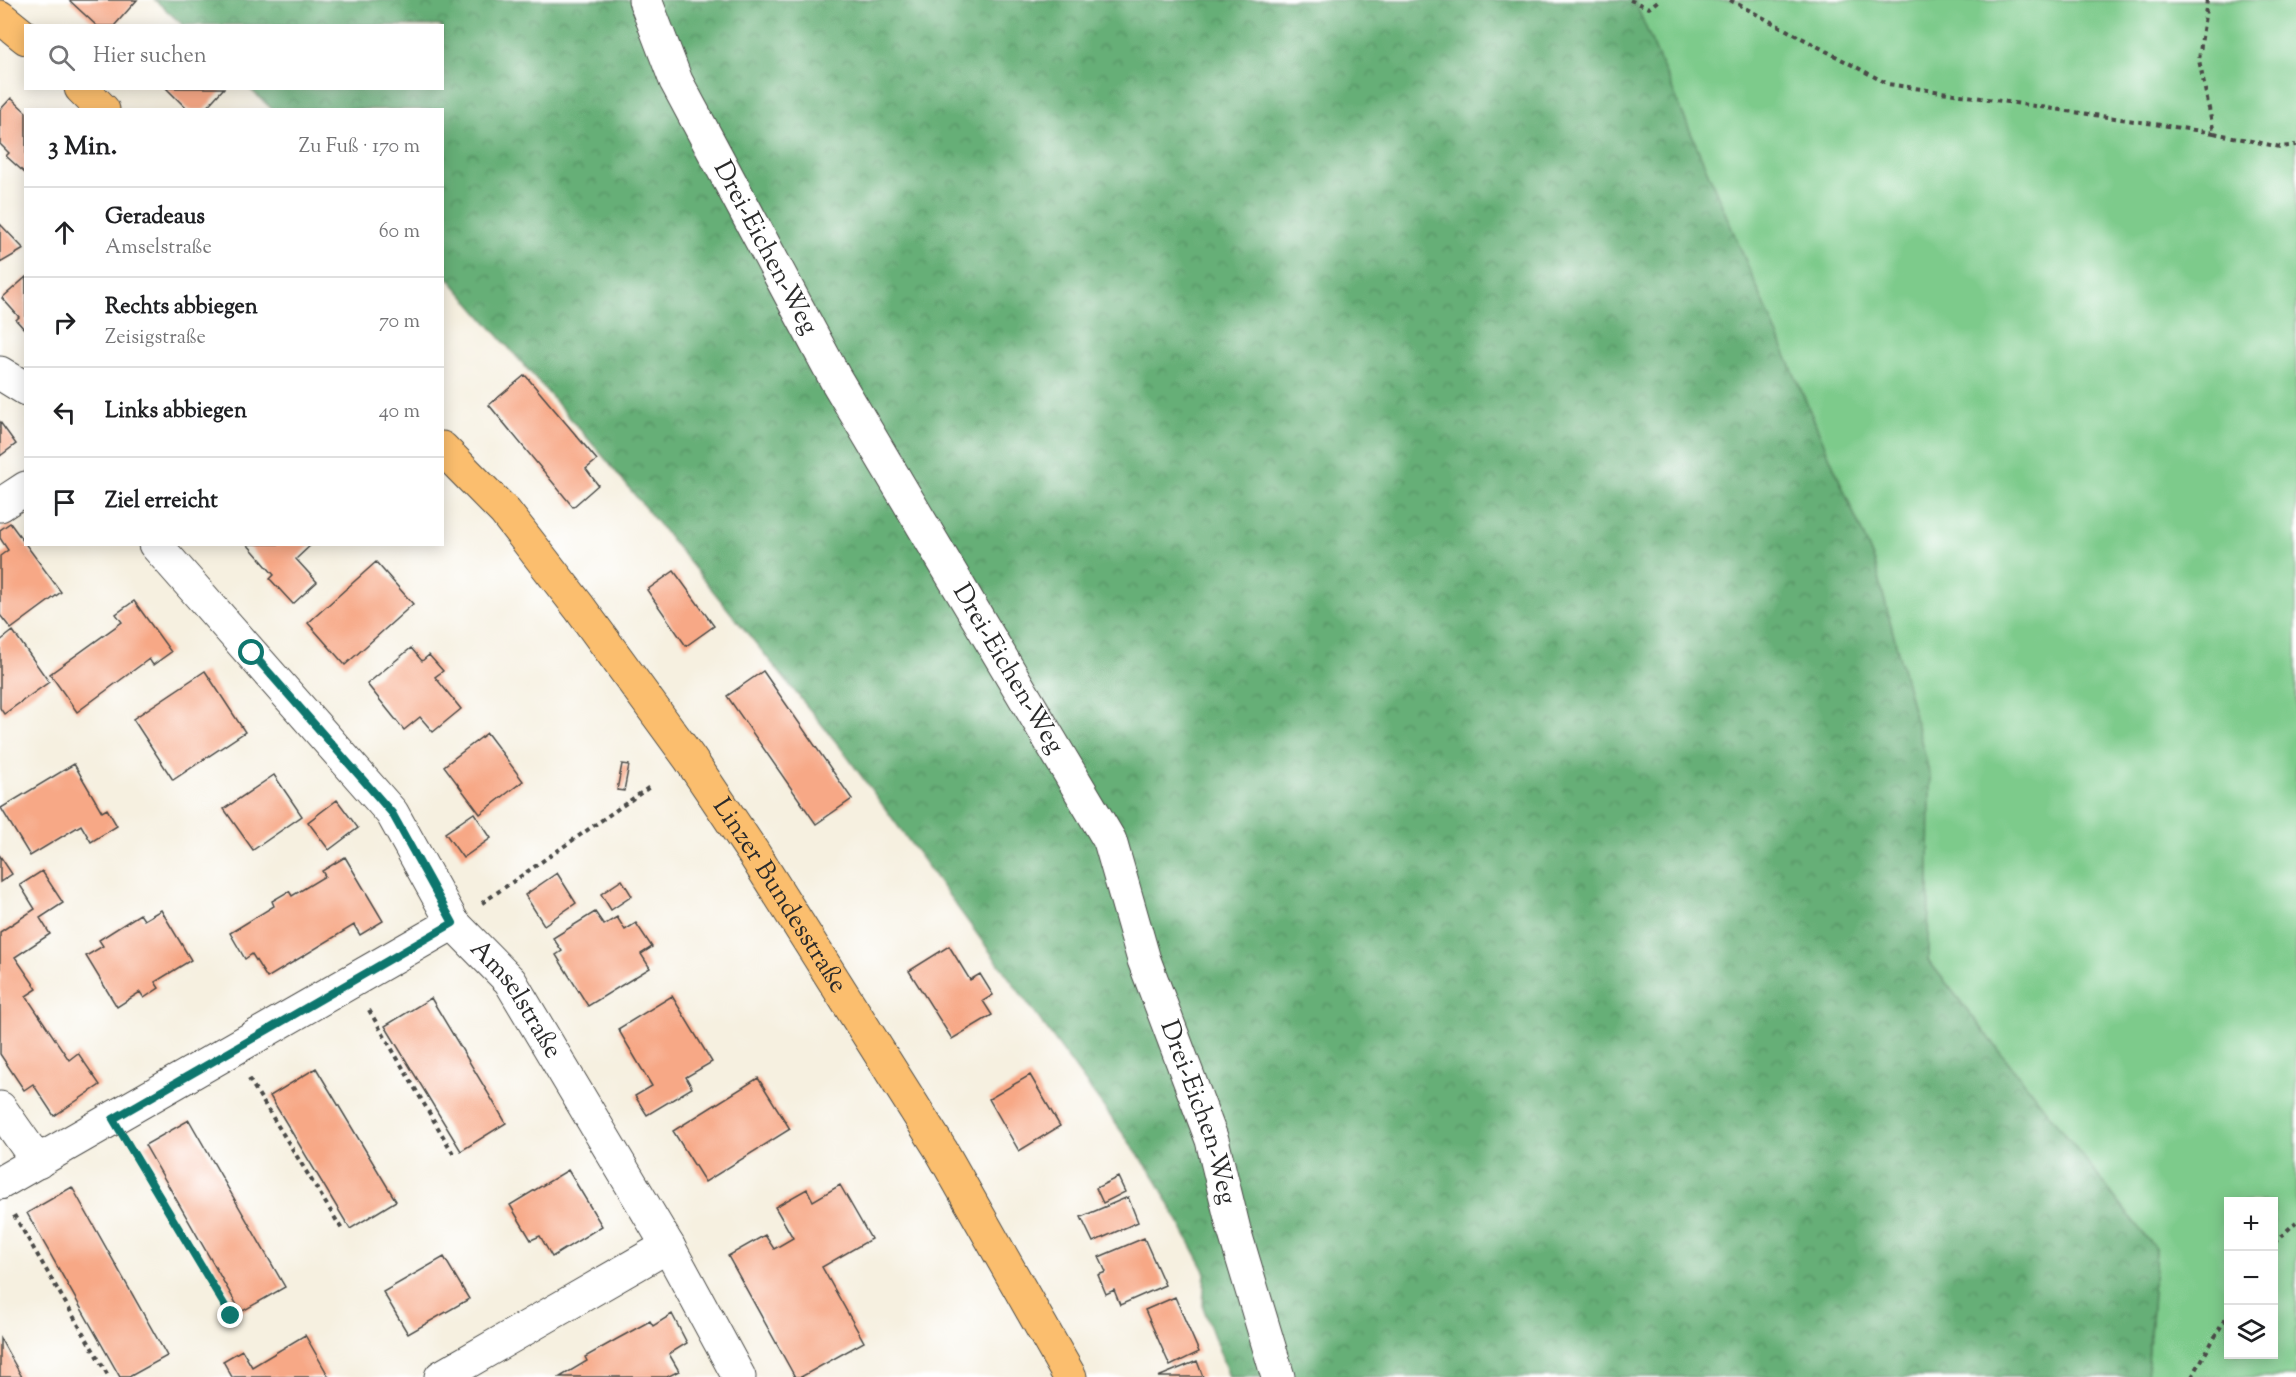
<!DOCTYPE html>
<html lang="de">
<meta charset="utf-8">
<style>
body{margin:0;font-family:"Sorts Mill Goudy",serif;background:#f6f6f6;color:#202124}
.controls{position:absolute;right:18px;bottom:18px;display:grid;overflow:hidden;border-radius:0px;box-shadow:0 3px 15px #0003}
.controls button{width:54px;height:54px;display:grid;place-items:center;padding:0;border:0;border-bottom:2px solid #e0e0e0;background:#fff;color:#202124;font:30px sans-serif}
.stop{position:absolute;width:18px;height:18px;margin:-14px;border:4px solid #0f766e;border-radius:50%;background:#fff}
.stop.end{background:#0f766e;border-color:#fff;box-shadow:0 2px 6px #0008}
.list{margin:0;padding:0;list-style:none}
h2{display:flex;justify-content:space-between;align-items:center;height:78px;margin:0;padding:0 24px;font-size:26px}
h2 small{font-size:20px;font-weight:400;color:#757577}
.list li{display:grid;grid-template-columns:39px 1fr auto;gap:18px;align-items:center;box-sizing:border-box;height:90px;padding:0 24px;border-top:2px solid #e0e0e0}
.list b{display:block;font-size:22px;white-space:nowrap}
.list p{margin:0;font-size:20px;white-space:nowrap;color:#757577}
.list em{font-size:20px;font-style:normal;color:#757577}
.icon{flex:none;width:33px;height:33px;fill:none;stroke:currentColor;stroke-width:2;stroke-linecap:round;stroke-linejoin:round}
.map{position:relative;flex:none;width:2296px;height:1377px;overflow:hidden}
.search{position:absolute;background:#fff;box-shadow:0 3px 15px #0003;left:24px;top:24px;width:420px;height:66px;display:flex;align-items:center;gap:15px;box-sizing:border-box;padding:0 21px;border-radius:0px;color:#757577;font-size:22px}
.panel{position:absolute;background:#fff;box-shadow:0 3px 15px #0003;left:24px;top:108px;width:420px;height:438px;border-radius:0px}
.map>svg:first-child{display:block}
.grass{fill:#7dcb8b;stroke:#547b5b;stroke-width:1.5;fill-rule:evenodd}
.forest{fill:url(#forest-crowns);stroke:#486d51;stroke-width:1.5}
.building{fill:#f7a886}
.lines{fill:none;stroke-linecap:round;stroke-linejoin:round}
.minor-casing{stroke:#494946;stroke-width:35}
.major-casing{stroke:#494946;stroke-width:35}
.path{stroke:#494946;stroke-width:4;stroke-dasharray:4.5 4.5;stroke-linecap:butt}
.minor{stroke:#fff;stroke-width:33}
.major{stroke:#fbbe6e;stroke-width:33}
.route{stroke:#0f766e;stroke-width:8}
.labels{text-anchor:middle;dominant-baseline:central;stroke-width:4.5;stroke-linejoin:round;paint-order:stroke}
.street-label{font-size:26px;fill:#2b2b2b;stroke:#fff}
</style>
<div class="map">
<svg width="2296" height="1377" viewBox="0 0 2296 1377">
<defs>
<pattern id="forest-crowns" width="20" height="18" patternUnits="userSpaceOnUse" patternTransform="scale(1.5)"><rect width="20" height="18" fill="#66af77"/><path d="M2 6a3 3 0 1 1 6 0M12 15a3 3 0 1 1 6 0" fill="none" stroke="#548f62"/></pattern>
</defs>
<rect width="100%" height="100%" fill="#fff"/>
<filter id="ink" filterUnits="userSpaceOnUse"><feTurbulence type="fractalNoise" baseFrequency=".0167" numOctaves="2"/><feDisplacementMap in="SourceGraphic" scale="12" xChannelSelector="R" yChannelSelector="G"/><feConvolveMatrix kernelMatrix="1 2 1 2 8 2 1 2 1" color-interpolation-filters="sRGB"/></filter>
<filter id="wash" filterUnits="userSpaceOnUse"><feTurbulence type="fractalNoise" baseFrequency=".008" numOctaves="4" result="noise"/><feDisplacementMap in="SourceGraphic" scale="24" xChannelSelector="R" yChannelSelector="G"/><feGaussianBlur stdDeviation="1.35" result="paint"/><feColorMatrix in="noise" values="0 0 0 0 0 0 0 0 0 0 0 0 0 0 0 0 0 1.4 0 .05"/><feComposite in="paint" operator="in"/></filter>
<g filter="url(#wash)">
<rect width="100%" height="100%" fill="#f6f0e0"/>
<path class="grass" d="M 1634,0 L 2296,0 L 2296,1377 L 2147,1377 L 2156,1250 L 1928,960 L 1930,776 L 1875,563 ZM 2228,1202 L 2274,1202 L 2274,1354 L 2228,1354 Z"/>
<path class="forest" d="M 155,0 L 1634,0 L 1875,563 L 1930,776 L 1928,960 L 2156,1250 L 2147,1377 L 1229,1377 L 1203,1307 L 1205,1271 L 1154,1176 L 841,748 L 603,456 L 443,272 L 442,110 L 272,109 L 250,89 L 442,88 L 442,26 L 183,25 Z"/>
<g id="blocks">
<path class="building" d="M 69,0 L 137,0 L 114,26 L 97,26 Z
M 166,88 L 224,88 L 204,110 L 188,110 Z
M 11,98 L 26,112 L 26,174 L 6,156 L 9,153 L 0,144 L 0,110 Z
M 0,224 L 24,249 L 0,263 Z
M 26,277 L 26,331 L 16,320 L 19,317 L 2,298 Z
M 525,375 L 597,460 L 586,469 L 598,485 L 573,507 L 489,405 Z
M 0,422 L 16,444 L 0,456 Z
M 10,523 L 61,592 L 11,629 L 0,615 L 0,556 L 8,550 L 0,538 L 0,530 Z
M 247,544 L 312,544 L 296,559 L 317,582 L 293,604 L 270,579 L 274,575 Z
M 376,562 L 413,604 L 345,665 L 308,623 Z
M 674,571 L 714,626 L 686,646 L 647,590 Z
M 134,601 L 171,652 L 153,665 L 149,659 L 77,712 L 50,674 L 122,622 L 116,614 Z
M 13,631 L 49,682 L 4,714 L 0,708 L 0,641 Z
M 411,648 L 422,661 L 429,655 L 443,671 L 435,677 L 461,709 L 433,732 L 420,717 L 404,730 L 367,684 Z
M 205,671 L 245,732 L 173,780 L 133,719 Z
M 763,671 L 852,799 L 816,824 L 727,696 Z
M 487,733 L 523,781 L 480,814 L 444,766 Z
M 74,764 L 102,812 L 107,809 L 117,826 L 91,842 L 81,825 L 30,856 L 1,808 Z
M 622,764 L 629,765 L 624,791 L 617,790 Z
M 274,775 L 302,816 L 253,850 L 224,809 Z
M 337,800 L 358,828 L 329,850 L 308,822 Z
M 474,813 L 491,838 L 463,858 L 445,833 Z
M 0,856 L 12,874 L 0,882 Z
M 345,857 L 383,921 L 360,935 L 354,925 L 267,978 L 252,954 L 245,959 L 230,933 L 274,906 L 272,901 L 289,891 L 292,896 L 325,876 L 322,871 Z
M 42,871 L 63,903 L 40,918 L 50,934 L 15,957 L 37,989 L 26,996 L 69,1060 L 78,1053 L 100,1085 L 54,1116 L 33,1084 L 24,1090 L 0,1054 L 0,932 L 35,909 L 20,885 Z
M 557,873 L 576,903 L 544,925 L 525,895 Z
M 622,880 L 632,896 L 611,910 L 601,894 Z
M 161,910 L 191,960 L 155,982 L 159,988 L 144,998 L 140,992 L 117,1007 L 86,956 L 103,946 L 99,940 L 140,914 L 144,920 Z
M 595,912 L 604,925 L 617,917 L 625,930 L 636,923 L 652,947 L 641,954 L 650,968 L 588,1006 L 556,955 L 562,951 L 553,938 Z
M 949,946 L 970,980 L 980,974 L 993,995 L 983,1001 L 992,1015 L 952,1039 L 909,971 Z
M 672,996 L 712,1062 L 686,1077 L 692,1088 L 647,1115 L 635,1096 L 652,1086 L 618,1029 Z
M 431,998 L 506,1123 L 461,1151 L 385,1026 Z
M 316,1068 L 396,1201 L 350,1229 L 270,1096 Z
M 1030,1075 L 1060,1126 L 1019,1151 L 989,1099 Z
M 758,1078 L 790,1129 L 705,1182 L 673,1131 Z
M 189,1120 L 285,1287 L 241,1312 L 145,1145 Z
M 568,1170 L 602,1226 L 552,1257 L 540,1236 L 531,1240 L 510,1205 Z
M 1118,1177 L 1125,1192 L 1103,1203 L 1096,1188 Z
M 840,1185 L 871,1239 L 822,1267 L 864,1342 L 801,1377 L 795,1377 L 728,1256 L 765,1235 L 774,1249 L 793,1238 L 775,1207 L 807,1189 L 813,1201 Z
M 72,1187 L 167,1356 L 129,1377 L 120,1377 L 27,1213 Z
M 1128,1197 L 1138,1222 L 1093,1242 L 1081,1217 Z
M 1144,1238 L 1165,1285 L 1120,1305 L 1114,1290 L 1106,1294 L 1098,1275 L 1106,1272 L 1099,1257 Z
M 444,1257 L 469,1299 L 408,1334 L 383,1292 Z
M 1175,1297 L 1199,1352 L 1170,1366 L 1145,1310 Z
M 672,1314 L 687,1343 L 669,1354 L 679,1371 L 667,1377 L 560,1377 L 587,1361 L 585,1357 L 617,1339 L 650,1321 L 653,1326 Z
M 305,1335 L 329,1377 L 232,1377 L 223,1361 L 242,1350 L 252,1367 Z
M 0,1338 L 10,1356 L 22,1377 L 0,1377 Z
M 1197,1361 L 1203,1377 L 1158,1377 Z"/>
</g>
</g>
<g filter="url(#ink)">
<use href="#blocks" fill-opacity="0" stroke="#494946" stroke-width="1.5"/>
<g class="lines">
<g class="minor-casing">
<g id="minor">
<path id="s1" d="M 645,0 L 676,81 L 835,378 L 1110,841 L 1144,960 L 1212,1140 L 1234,1230 L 1278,1377"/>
<path d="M 0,373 L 26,389"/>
<path d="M 0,505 L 26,488"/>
<path id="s2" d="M 155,544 L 392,813 L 453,923 L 510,981 L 668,1246 L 739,1377"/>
<path d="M 0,1108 L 38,1162"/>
<path d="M 0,1183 L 453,923"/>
<path d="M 441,1377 L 668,1246"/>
</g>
</g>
<g class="major-casing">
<g id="major">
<path d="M 0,17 L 26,38"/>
<path d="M 81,88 L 103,110"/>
<path id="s3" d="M 442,448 L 505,512 L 579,607 L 690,759 L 754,854 L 941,1150 L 1070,1377"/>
</g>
</g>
<path class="path" d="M 1630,0 L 1649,8 L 1659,0
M 1730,0 L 1888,84 L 2214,133
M 2207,0 L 2199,60 L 2214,133 L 2280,147 L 2296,145
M 482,903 L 651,786
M 369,1010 L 454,1155
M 249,1079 L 343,1231
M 131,1148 L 231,1316
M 14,1215 L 109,1377
M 2274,1243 L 2296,1222
M 2192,1377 L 2228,1314"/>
<use href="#minor" class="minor"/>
<use href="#major" class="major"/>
</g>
</g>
<g class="lines" filter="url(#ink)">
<path class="route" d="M 231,1316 L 113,1119 L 453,923 L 392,813 L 252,653"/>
</g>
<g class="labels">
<g class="street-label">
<text stroke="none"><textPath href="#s1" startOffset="276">Drei-Eichen-Weg</textPath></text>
<text stroke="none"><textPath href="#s1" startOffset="762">Drei-Eichen-Weg</textPath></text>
<text stroke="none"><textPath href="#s3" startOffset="562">Linzer Bundesstraße</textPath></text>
<text stroke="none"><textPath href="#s2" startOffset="584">Amselstraße</textPath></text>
<text stroke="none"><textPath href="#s1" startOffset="1248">Drei-Eichen-Weg</textPath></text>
</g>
</g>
</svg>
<div class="controls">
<button>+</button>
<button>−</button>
<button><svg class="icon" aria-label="layers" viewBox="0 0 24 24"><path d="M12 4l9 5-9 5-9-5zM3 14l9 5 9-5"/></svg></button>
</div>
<div class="stop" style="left:252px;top:653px"></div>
<div class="stop end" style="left:231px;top:1316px"></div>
<div class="search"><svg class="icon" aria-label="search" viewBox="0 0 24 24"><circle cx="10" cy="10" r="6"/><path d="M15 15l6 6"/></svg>Hier suchen</div>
<section class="panel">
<h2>3 Min.<small>Zu Fuß · 170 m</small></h2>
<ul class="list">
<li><svg class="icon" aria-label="ahead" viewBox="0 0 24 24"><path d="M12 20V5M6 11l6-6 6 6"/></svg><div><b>Geradeaus</b><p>Amselstraße</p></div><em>60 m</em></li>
<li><svg class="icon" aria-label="right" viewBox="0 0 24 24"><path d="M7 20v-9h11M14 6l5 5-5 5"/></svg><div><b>Rechts abbiegen</b><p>Zeisigstraße</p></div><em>70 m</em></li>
<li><svg class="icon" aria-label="left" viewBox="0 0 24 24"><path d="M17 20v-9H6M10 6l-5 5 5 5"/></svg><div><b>Links abbiegen</b></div><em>40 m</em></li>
<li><svg class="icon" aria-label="arrive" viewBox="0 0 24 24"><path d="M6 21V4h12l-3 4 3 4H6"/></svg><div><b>Ziel erreicht</b></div></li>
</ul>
</section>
</div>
